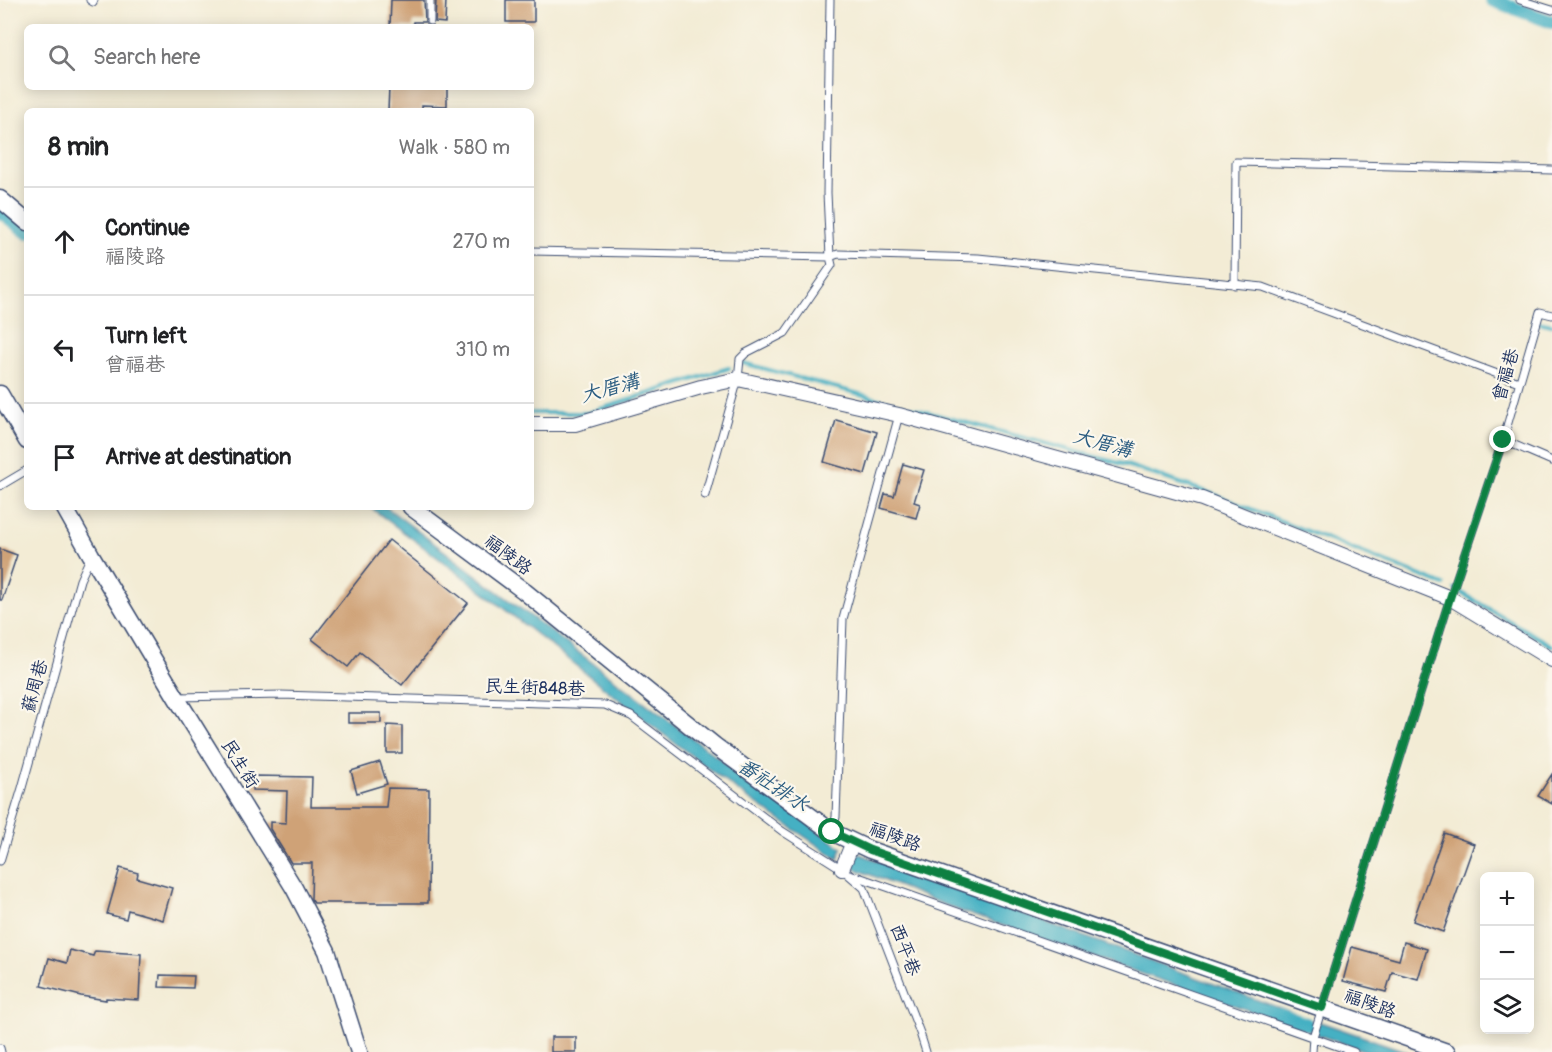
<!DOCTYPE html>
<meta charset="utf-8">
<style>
body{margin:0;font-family:Pangolin,"LXGW WenKai TC",sans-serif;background:#f6f6f6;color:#202124}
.controls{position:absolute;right:18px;bottom:18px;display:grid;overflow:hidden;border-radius:9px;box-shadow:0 3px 15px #0003}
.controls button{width:54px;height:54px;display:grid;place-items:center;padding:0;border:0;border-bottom:2px solid #e0e0e0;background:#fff;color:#202124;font:30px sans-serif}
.stop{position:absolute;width:18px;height:18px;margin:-14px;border:4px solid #0b8043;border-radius:50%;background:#fff}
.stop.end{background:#0b8043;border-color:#fff;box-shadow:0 2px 6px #0008}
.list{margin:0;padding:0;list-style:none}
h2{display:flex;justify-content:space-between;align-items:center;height:78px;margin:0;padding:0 24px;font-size:26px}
h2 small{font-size:20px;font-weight:400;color:#757577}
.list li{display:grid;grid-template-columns:39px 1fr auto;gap:18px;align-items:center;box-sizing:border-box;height:108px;padding:0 24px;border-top:2px solid #e0e0e0}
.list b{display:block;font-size:22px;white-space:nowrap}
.list p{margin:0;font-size:20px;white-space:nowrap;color:#757577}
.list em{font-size:20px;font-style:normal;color:#757577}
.icon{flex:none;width:33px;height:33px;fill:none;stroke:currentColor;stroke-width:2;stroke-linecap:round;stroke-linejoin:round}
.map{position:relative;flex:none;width:1552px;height:1052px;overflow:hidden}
.search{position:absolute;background:#fff;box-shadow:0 3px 15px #0003;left:24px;top:24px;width:510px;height:66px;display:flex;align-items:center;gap:15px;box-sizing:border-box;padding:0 21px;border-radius:9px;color:#757577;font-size:22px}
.panel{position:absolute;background:#fff;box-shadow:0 3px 15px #0003;left:24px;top:108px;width:510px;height:402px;border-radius:9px}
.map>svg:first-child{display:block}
.water{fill:#45b0c3;stroke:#307090;stroke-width:1.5}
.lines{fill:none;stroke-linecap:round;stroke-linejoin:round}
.stream{stroke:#45b0c3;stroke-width:4}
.canal{stroke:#45b0c3;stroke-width:14}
.building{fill:#cfa277}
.service-casing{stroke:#3b4b70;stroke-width:9}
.minor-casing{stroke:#3b4b70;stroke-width:16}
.tertiary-casing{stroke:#3b4b70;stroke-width:19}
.service{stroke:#fff;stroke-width:7}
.minor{stroke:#fff;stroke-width:14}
.tertiary{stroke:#fff;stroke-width:16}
.route{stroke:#0b8043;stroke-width:8}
.labels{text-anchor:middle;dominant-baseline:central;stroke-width:4.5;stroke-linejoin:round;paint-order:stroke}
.street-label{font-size:18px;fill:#1b2f5e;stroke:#fbf7ec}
.water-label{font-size:20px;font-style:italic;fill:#2a5c81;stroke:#fbf7ec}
</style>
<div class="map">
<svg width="1552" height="1052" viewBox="0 0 1552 1052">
<rect width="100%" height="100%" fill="#fbf7ec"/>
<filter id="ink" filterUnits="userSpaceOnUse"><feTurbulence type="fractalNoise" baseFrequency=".0167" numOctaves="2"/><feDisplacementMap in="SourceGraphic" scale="12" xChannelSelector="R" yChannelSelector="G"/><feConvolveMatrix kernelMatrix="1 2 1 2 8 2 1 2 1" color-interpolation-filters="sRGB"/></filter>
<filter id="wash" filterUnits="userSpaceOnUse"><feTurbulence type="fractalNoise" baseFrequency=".008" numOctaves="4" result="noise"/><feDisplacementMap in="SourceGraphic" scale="24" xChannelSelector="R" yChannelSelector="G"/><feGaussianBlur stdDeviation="1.35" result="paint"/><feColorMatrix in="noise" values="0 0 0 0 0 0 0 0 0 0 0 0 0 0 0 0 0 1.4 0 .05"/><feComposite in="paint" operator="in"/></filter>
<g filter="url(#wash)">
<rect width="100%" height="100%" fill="#f3ecd5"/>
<path class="water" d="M 370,507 L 386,507 L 758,788 L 842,848 L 838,859 L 746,797 L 655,728 L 470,582 Z
M 857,853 L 1296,1014 L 1294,1026 L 960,911 L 851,867 Z
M 1314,1020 L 1408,1052 L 1368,1052 L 1310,1032 Z"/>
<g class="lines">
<path class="stream" d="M 1538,322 L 1552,325
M 743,363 L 1126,465 L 1218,496 L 1444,585
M 531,413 L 588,413 L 729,368
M 1455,589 L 1552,646"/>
<path class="canal" d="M 1492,0 L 1552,22
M 0,211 L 27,232
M 1279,1015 L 1306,1024"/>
</g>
<g id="blocks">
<path class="building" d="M 391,0 L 424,0 L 425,22 L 413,22 L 413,27 L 390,27 Z
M 436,0 L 446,0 L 445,23 L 435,22 Z
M 506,0 L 534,0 L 534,22 L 506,22 Z
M 389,87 L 447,87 L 447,106 L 422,105 L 422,111 L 388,111 Z
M 836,420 L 877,432 L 865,474 L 824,462 Z
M 903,464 L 924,470 L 914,502 L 920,504 L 916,518 L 881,508 L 885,494 L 894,496 Z
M 389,540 L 468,603 L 402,685 L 360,652 L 348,667 L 312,639 Z
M 0,549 L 17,555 L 2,600 L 0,600 Z
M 348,713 L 381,713 L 381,723 L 348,723 Z
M 387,725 L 402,726 L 402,753 L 387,753 Z
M 380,762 L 387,784 L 357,793 L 351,771 Z
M 1552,774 L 1552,804 L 1538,796 Z
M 254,776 L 312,777 L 311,807 L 386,807 L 388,788 L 429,789 L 428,903 L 314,903 L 311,899 L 312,863 L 291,863 L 270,829 L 270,822 L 286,823 L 287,791 L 253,790 Z
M 1444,833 L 1474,844 L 1443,932 L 1413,921 Z
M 120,868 L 138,873 L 137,878 L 172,888 L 163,920 L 128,910 L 126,919 L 107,914 Z
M 1404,942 L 1427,949 L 1418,979 L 1392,972 L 1386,992 L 1343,981 L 1352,947 L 1399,960 Z
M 70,950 L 93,956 L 95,951 L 141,954 L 139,1000 L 106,998 L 106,1000 L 81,996 L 41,986 L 49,958 L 67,963 Z
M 160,975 L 194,976 L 193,988 L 159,987 Z
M 551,1037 L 576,1037 L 576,1052 L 551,1052 Z"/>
</g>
</g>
<g filter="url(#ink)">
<use href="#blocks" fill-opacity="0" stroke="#3b4b70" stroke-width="1.5"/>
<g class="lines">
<g class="service-casing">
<path id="service" d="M 90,0 L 93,2 L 94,0
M 430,0 L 430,21
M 1520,0 L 1552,10
M 531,251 L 830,257 L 838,254 L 978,258 L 1263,287 L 1519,382
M 1235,285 L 1236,162 L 1552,170
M 1503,440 L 1552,461
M 0,486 L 27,470
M 705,495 L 738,379 L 740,359 L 746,353 L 785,333 L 832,265 L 830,257 L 827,193 L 830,0
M 179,697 L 281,695 L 605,705 L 631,716 L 782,831 L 842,869 L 864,888 L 920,1033 L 926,1052
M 832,832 L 836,817 L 843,619 L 899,415
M 0,861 L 22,788 L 80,580 L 91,556
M 850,874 L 1354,1052
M 0,1048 L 1,1052
M 1312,1052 L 1313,1037 L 1450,598 L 1503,440 L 1540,312 L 1552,315"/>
</g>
<g class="minor-casing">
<path id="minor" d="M 531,424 L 575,424 L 701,387 L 738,379 L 899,415 L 1202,499 L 1450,598 L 1552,660
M 842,869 L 853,842"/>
</g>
<g class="tertiary-casing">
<path id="tertiary" d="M 0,199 L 27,222
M 0,394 L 27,441
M 64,507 L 91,555 L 176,697 L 294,888 L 327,951 L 359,1052
M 411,507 L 524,591 L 715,746 L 832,832 L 870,850 L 1447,1052"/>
</g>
<use href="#service" class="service"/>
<use href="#minor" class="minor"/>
<use href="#tertiary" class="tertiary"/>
</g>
</g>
<g class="lines" filter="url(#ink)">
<path class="route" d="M 832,832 L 870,850 L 1322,1008 L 1450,598 L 1503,440"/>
</g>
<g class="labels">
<g class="street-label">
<text transform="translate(1506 375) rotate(-74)">曾福巷</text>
<text transform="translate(508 555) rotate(37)">福陵路</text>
<text transform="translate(35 686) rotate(-75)">蘇周巷</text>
<text transform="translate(535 688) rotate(2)">民生街848巷</text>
<text transform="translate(240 764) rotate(58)">民生街</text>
<text transform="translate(895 837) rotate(20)">福陵路</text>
<text transform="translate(905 950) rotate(69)">西平巷</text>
<text transform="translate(1370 1004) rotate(20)">福陵路</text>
</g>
<g class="water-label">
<text transform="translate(610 388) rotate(-15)">大厝溝</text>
<text transform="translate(1103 443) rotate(15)">大厝溝</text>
<text transform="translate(773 785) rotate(33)">番社排水</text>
</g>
</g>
</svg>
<div class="controls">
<button>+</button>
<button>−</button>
<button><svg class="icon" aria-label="layers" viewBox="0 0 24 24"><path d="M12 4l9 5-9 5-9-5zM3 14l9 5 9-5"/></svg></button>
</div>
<div class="stop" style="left:832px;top:832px"></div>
<div class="stop end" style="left:1503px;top:440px"></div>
<div class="search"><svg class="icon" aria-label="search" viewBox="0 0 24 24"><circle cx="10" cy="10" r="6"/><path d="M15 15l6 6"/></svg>Search here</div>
<section class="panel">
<h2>8 min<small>Walk · 580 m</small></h2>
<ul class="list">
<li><svg class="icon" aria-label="ahead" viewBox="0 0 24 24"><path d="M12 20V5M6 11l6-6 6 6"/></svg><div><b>Continue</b><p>福陵路</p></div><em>270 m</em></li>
<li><svg class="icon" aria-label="left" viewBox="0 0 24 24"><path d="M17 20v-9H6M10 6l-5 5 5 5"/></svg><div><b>Turn left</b><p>曾福巷</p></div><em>310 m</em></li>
<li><svg class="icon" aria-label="arrive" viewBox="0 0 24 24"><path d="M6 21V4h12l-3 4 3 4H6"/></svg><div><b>Arrive at destination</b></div></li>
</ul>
</section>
</div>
